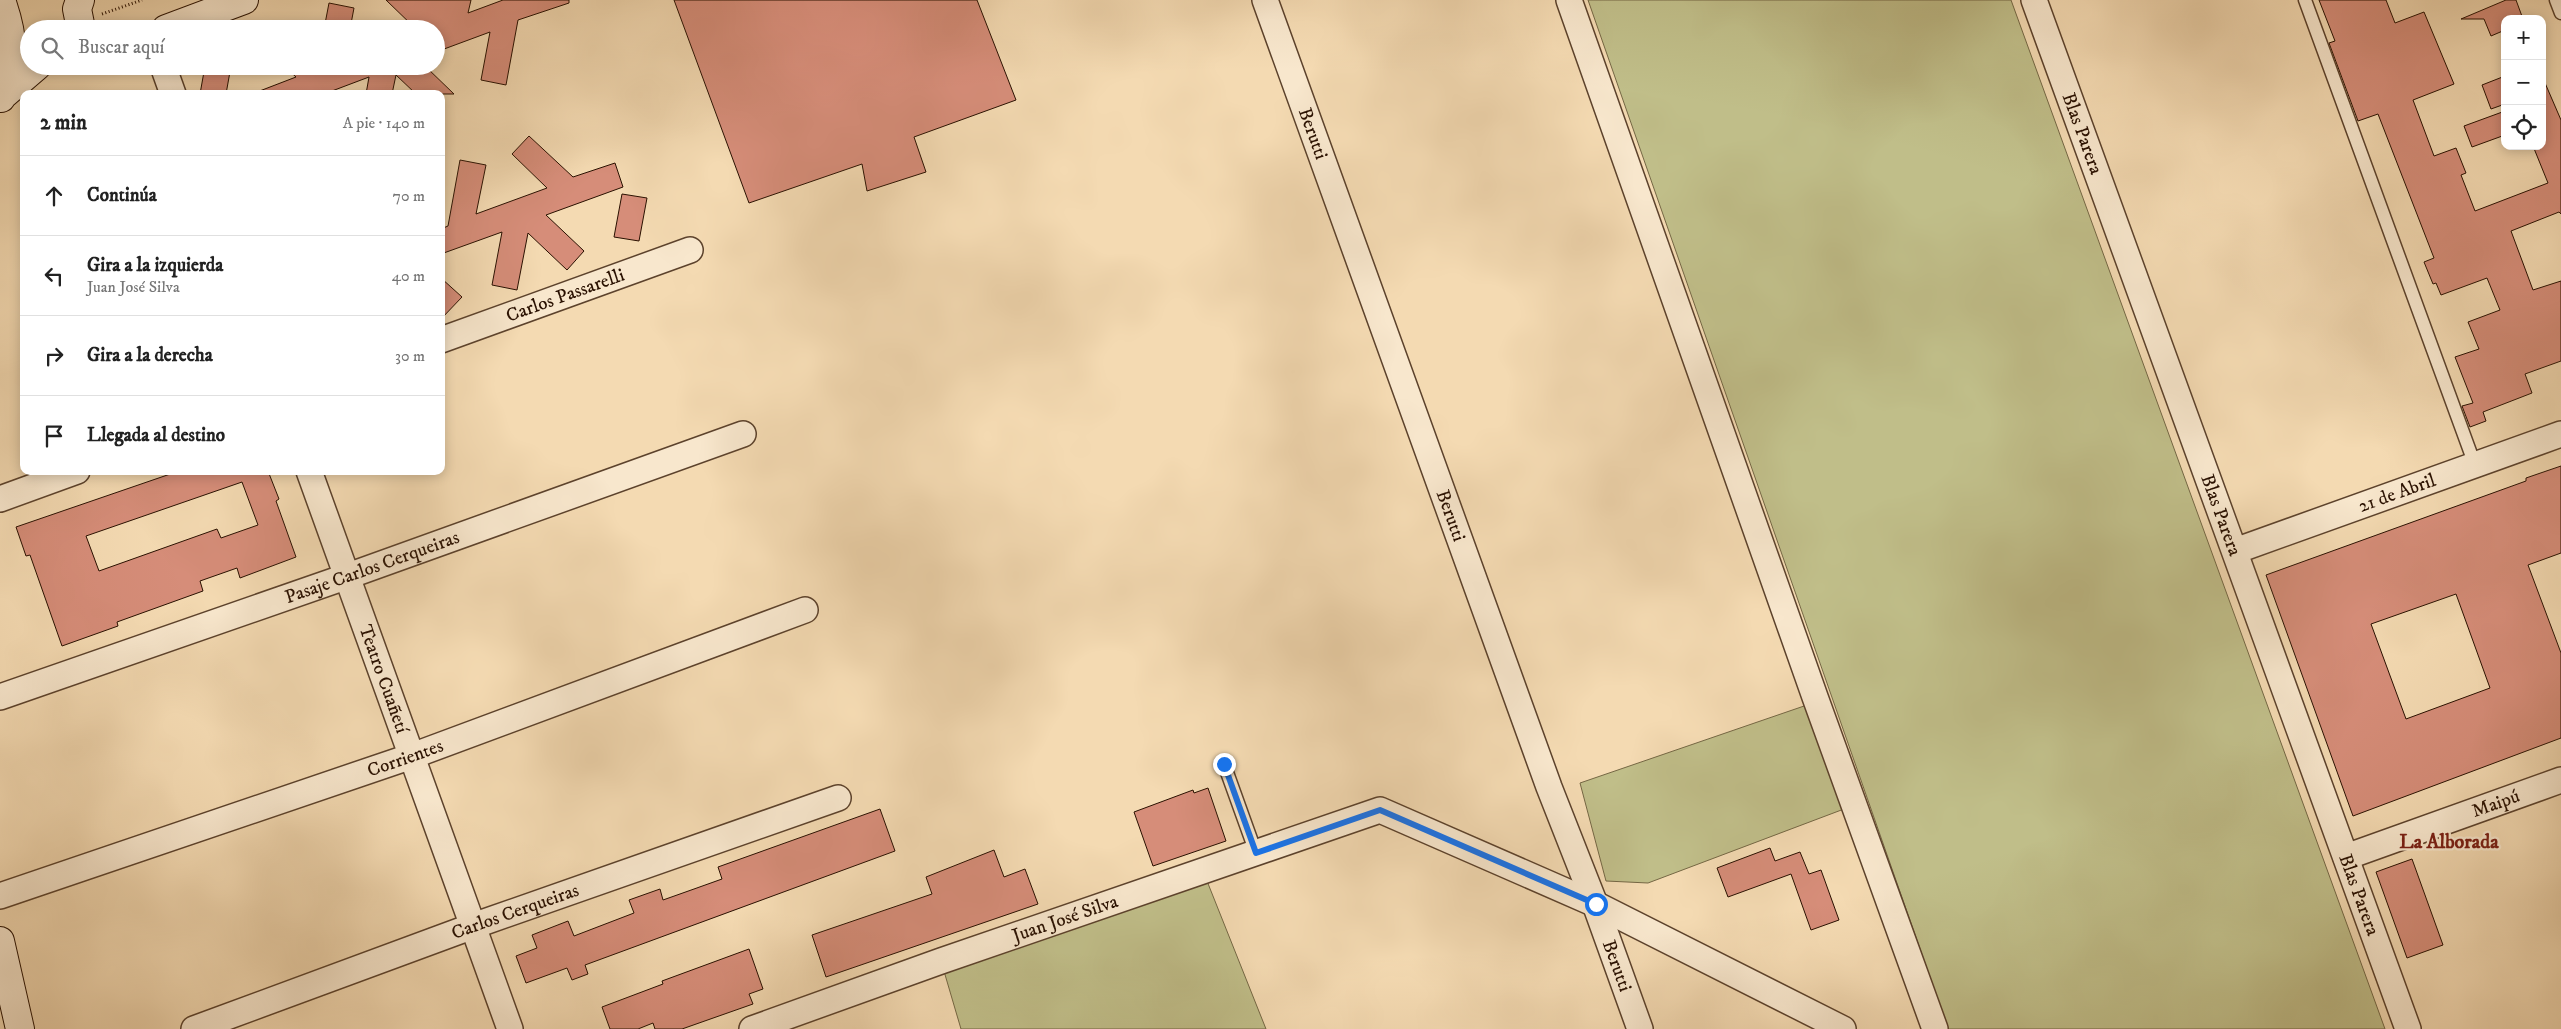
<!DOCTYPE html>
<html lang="es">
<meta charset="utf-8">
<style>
body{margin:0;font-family:"IM FELL DW Pica",serif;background:#f6f6f6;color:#222}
.controls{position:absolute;right:15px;top:15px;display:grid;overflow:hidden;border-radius:10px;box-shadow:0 2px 12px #0003}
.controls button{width:45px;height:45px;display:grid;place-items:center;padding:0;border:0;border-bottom:1px solid #e0e0e0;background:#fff;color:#222;font:25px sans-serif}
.stop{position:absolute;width:15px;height:15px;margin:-11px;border:4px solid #1a73e8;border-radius:50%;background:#fff}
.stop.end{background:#1a73e8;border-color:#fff;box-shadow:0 1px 5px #0008}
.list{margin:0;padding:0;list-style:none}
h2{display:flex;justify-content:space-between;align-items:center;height:65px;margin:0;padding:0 20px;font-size:21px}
h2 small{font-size:16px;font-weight:400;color:#767676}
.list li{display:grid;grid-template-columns:32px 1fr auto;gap:15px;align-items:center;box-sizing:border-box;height:80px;padding:0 20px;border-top:1px solid #e0e0e0}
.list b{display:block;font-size:19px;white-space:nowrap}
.list p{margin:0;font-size:16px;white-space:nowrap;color:#767676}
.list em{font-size:16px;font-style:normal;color:#767676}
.icon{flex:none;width:28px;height:28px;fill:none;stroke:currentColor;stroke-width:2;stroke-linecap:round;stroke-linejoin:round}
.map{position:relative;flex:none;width:2561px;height:1029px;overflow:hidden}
.search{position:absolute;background:#fff;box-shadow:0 2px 12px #0003;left:20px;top:20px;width:425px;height:55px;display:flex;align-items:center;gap:12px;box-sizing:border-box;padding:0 18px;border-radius:28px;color:#767676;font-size:19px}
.panel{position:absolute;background:#fff;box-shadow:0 2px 12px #0003;left:20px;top:90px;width:425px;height:385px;border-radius:10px}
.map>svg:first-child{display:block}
.green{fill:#c0be89;stroke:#746744}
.building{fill:#d68d79;stroke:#291000;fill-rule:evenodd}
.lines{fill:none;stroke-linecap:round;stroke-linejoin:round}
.service-casing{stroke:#5c422c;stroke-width:15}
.minor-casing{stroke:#5c422c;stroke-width:28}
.secondary-casing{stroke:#291000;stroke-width:30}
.path{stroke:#291000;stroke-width:3;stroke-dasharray:1 2.5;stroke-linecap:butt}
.service{stroke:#f8e7cd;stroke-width:12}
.minor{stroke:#f8e7cd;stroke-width:25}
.secondary{stroke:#f8e7cd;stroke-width:28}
.route{stroke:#1a73e8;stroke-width:6}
.labels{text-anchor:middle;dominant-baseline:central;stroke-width:4.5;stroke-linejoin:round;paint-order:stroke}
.street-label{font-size:19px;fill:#291000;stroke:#f8e7cd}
.neighbourhood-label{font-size:20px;font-weight:bold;fill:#7a1f14;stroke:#f8e7cd}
</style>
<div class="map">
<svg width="2561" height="1029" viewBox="0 0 2561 1029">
<rect width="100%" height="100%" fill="#f4dab2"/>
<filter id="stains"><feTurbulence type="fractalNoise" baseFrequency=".004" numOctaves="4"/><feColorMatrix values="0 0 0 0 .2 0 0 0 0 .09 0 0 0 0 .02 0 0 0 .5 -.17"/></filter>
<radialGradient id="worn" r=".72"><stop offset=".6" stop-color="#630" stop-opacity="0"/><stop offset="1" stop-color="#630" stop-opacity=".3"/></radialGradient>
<path class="green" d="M 1588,0 L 2011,0 L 2385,1029 L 1948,1029 Z
M 1807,705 L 1844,809 L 1648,883 L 1606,881 L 1580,783 Z
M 1203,871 L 1266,1029 L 961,1029 L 941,961 Z"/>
<path class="building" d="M 386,0 L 471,0 L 468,13 L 503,0 L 569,0 L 569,3 L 518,20 L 506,85 L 481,80 L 490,32 L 436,52 L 436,29 L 416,29 Z
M 674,0 L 977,0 L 1016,100 L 914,137 L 926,172 L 867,191 L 862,164 L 749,203 Z
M 2319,0 L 2386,0 L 2395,23 L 2424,12 L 2454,84 L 2413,100 L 2434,156 L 2456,148 L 2466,173 L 2461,175 L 2475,211 L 2548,183 L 2533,146 L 2542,146 L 2542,76 L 2561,120 L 2561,214 L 2559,212 L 2511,231 L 2533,290 L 2561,281 L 2561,361 L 2525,374 L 2532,393 L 2483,412 L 2486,421 L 2470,427 L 2462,406 L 2473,403 L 2455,357 L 2479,349 L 2468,322 L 2500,310 L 2487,278 L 2441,295 L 2436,283 L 2433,284 L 2424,262 L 2434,258 L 2378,114 L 2358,121 L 2329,43 L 2335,41 Z
M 2506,0 L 2516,0 L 2523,19 L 2505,19 L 2505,30 L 2491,36 L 2484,19 L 2461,19 Z
M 329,3 L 354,8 L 350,29 L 324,29 Z
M 205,66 L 231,66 L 226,94 L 200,94 Z
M 284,66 L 425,66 L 454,94 L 416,94 L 396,75 L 392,94 L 366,94 L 369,77 L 324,94 L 258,94 L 257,92 L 296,77 Z
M 2505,76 L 2505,104 L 2491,109 L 2482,85 Z
M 2505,111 L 2505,135 L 2472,147 L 2464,126 Z
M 529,136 L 573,177 L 615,163 L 623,187 L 546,215 L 584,251 L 567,270 L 528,233 L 517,290 L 492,285 L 502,232 L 441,254 L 441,229 L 448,226 L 460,160 L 486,165 L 476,214 L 547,188 L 512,154 Z
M 622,194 L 647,198 L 639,241 L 614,237 Z
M 441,278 L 462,297 L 441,319 Z
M 2561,466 L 2561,553 L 2528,565 L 2561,653 L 2561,738 L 2353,816 L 2266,575 L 2526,481 L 2526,478 ZM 2456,594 L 2490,688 L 2406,719 L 2371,624 Z
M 179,471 L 268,471 L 279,499 L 276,501 L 296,557 L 240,578 L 237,568 L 200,581 L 203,591 L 117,622 L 118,626 L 62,646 L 30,555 L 26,556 L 16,527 ZM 242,482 L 258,525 L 221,538 L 217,529 L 99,571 L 86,536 Z
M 1208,788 L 1226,841 L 1153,866 L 1134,812 L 1193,790 L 1194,793 Z
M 880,809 L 895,851 L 585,965 L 588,974 L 572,980 L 567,968 L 526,983 L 516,956 L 537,948 L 532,935 L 568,921 L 574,936 L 634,913 L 629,900 L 660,889 L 663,900 L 694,889 L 722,879 L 718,867 Z
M 1770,848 L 1775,861 L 1800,852 L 1809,874 L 1821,870 L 1839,920 L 1811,930 L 1791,874 L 1728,897 L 1717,868 Z
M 994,850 L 1004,877 L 1025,869 L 1038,904 L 826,977 L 812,935 L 932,894 L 926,877 Z
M 2412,859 L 2443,945 L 2407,958 L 2376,872 Z
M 749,949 L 763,989 L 749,994 L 753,1004 L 682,1029 L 655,1029 L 653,1023 L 638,1029 L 610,1029 L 602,1007 L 663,984 L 662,981 Z"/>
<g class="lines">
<g class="service-casing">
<path id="service" d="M 2305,0 L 2475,465
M 2556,0 L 2561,13
M 1224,764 L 1256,853"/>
</g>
<g class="minor-casing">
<g id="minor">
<path id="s1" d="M 1265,0 L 1549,787 L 1595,904 L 1640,1029"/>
<path d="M 1569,0 L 1815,697 L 1935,1029"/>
<path id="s2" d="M 2034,0 L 2408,1029"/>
<path d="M 163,66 L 173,94"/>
<path id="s3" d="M 441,340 L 690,250"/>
<path id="s4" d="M 309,471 L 510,1029"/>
<path d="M 0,499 L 77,471"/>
<path id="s5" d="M 2235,551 L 2561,434"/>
<path id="s6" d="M 0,697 L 348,576 L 743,434"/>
<path id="s7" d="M 2346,857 L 2561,780"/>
<path id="s8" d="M 0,896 L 412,756 L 805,610"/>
<path id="s9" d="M 194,1029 L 473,926 L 838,798"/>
<path id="s10" d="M 752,1029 L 941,961 L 1380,810 L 1595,904 L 1843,1029"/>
</g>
</g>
<g class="secondary-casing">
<path id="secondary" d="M 80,0 L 77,9 L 81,29
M 166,29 L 244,0
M 1,97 L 37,66
M 1,98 C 16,61 14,37 1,0
M 0,941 L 20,1029"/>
</g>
<path class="path" d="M 102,14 L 142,0
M 36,29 L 57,26"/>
<use href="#service" class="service"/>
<use href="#minor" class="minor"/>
<use href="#secondary" class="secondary"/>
</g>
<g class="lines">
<path class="route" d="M 1224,764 L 1256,853 L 1380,810 L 1596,904"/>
</g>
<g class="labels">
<g class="street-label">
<text stroke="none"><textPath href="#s1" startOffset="142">Berutti</textPath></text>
<text stroke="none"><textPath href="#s2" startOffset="142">Blas Parera</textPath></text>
<text stroke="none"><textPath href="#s3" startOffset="132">Carlos Passarelli</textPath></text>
<text stroke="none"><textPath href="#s5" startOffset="172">21 de Abril</textPath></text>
<text stroke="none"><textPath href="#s2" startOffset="548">Blas Parera</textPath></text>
<text stroke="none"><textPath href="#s1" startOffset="548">Berutti</textPath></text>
<text stroke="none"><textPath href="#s6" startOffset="394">Pasaje Carlos Cerqueiras</textPath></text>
<text stroke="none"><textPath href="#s4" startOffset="221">Teatro Cuañetí</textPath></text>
<text stroke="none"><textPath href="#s8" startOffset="428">Corrientes</textPath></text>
<text stroke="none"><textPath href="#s7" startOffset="159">Maipú</textPath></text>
<text stroke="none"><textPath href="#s2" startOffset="952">Blas Parera</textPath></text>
<text stroke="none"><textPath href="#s9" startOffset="342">Carlos Cerqueiras</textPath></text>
<text stroke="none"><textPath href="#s10" startOffset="332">Juan José Silva</textPath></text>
<text stroke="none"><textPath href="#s1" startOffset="1028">Berutti</textPath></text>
</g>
<g class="neighbourhood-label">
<text x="2449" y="842">La Alborada</text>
</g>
</g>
<rect width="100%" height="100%" filter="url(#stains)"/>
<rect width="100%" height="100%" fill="url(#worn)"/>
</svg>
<div class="controls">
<button>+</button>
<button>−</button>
<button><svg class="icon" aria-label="locate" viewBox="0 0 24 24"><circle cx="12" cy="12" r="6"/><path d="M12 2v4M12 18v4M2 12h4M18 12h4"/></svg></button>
</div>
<div class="stop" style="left:1596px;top:904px"></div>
<div class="stop end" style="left:1224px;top:764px"></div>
<div class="search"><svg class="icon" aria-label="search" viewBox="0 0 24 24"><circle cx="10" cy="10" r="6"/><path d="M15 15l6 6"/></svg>Buscar aquí</div>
<section class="panel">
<h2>2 min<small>A pie · 140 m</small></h2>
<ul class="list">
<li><svg class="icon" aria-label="ahead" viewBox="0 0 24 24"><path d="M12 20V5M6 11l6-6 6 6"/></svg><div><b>Continúa</b></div><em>70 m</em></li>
<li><svg class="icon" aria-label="left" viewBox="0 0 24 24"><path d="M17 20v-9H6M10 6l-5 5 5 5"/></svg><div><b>Gira a la izquierda</b><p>Juan José Silva</p></div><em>40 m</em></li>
<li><svg class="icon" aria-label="right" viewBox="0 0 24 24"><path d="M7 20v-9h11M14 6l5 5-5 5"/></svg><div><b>Gira a la derecha</b></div><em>30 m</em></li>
<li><svg class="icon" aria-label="arrive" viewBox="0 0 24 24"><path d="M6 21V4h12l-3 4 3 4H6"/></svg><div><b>Llegada al destino</b></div></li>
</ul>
</section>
</div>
